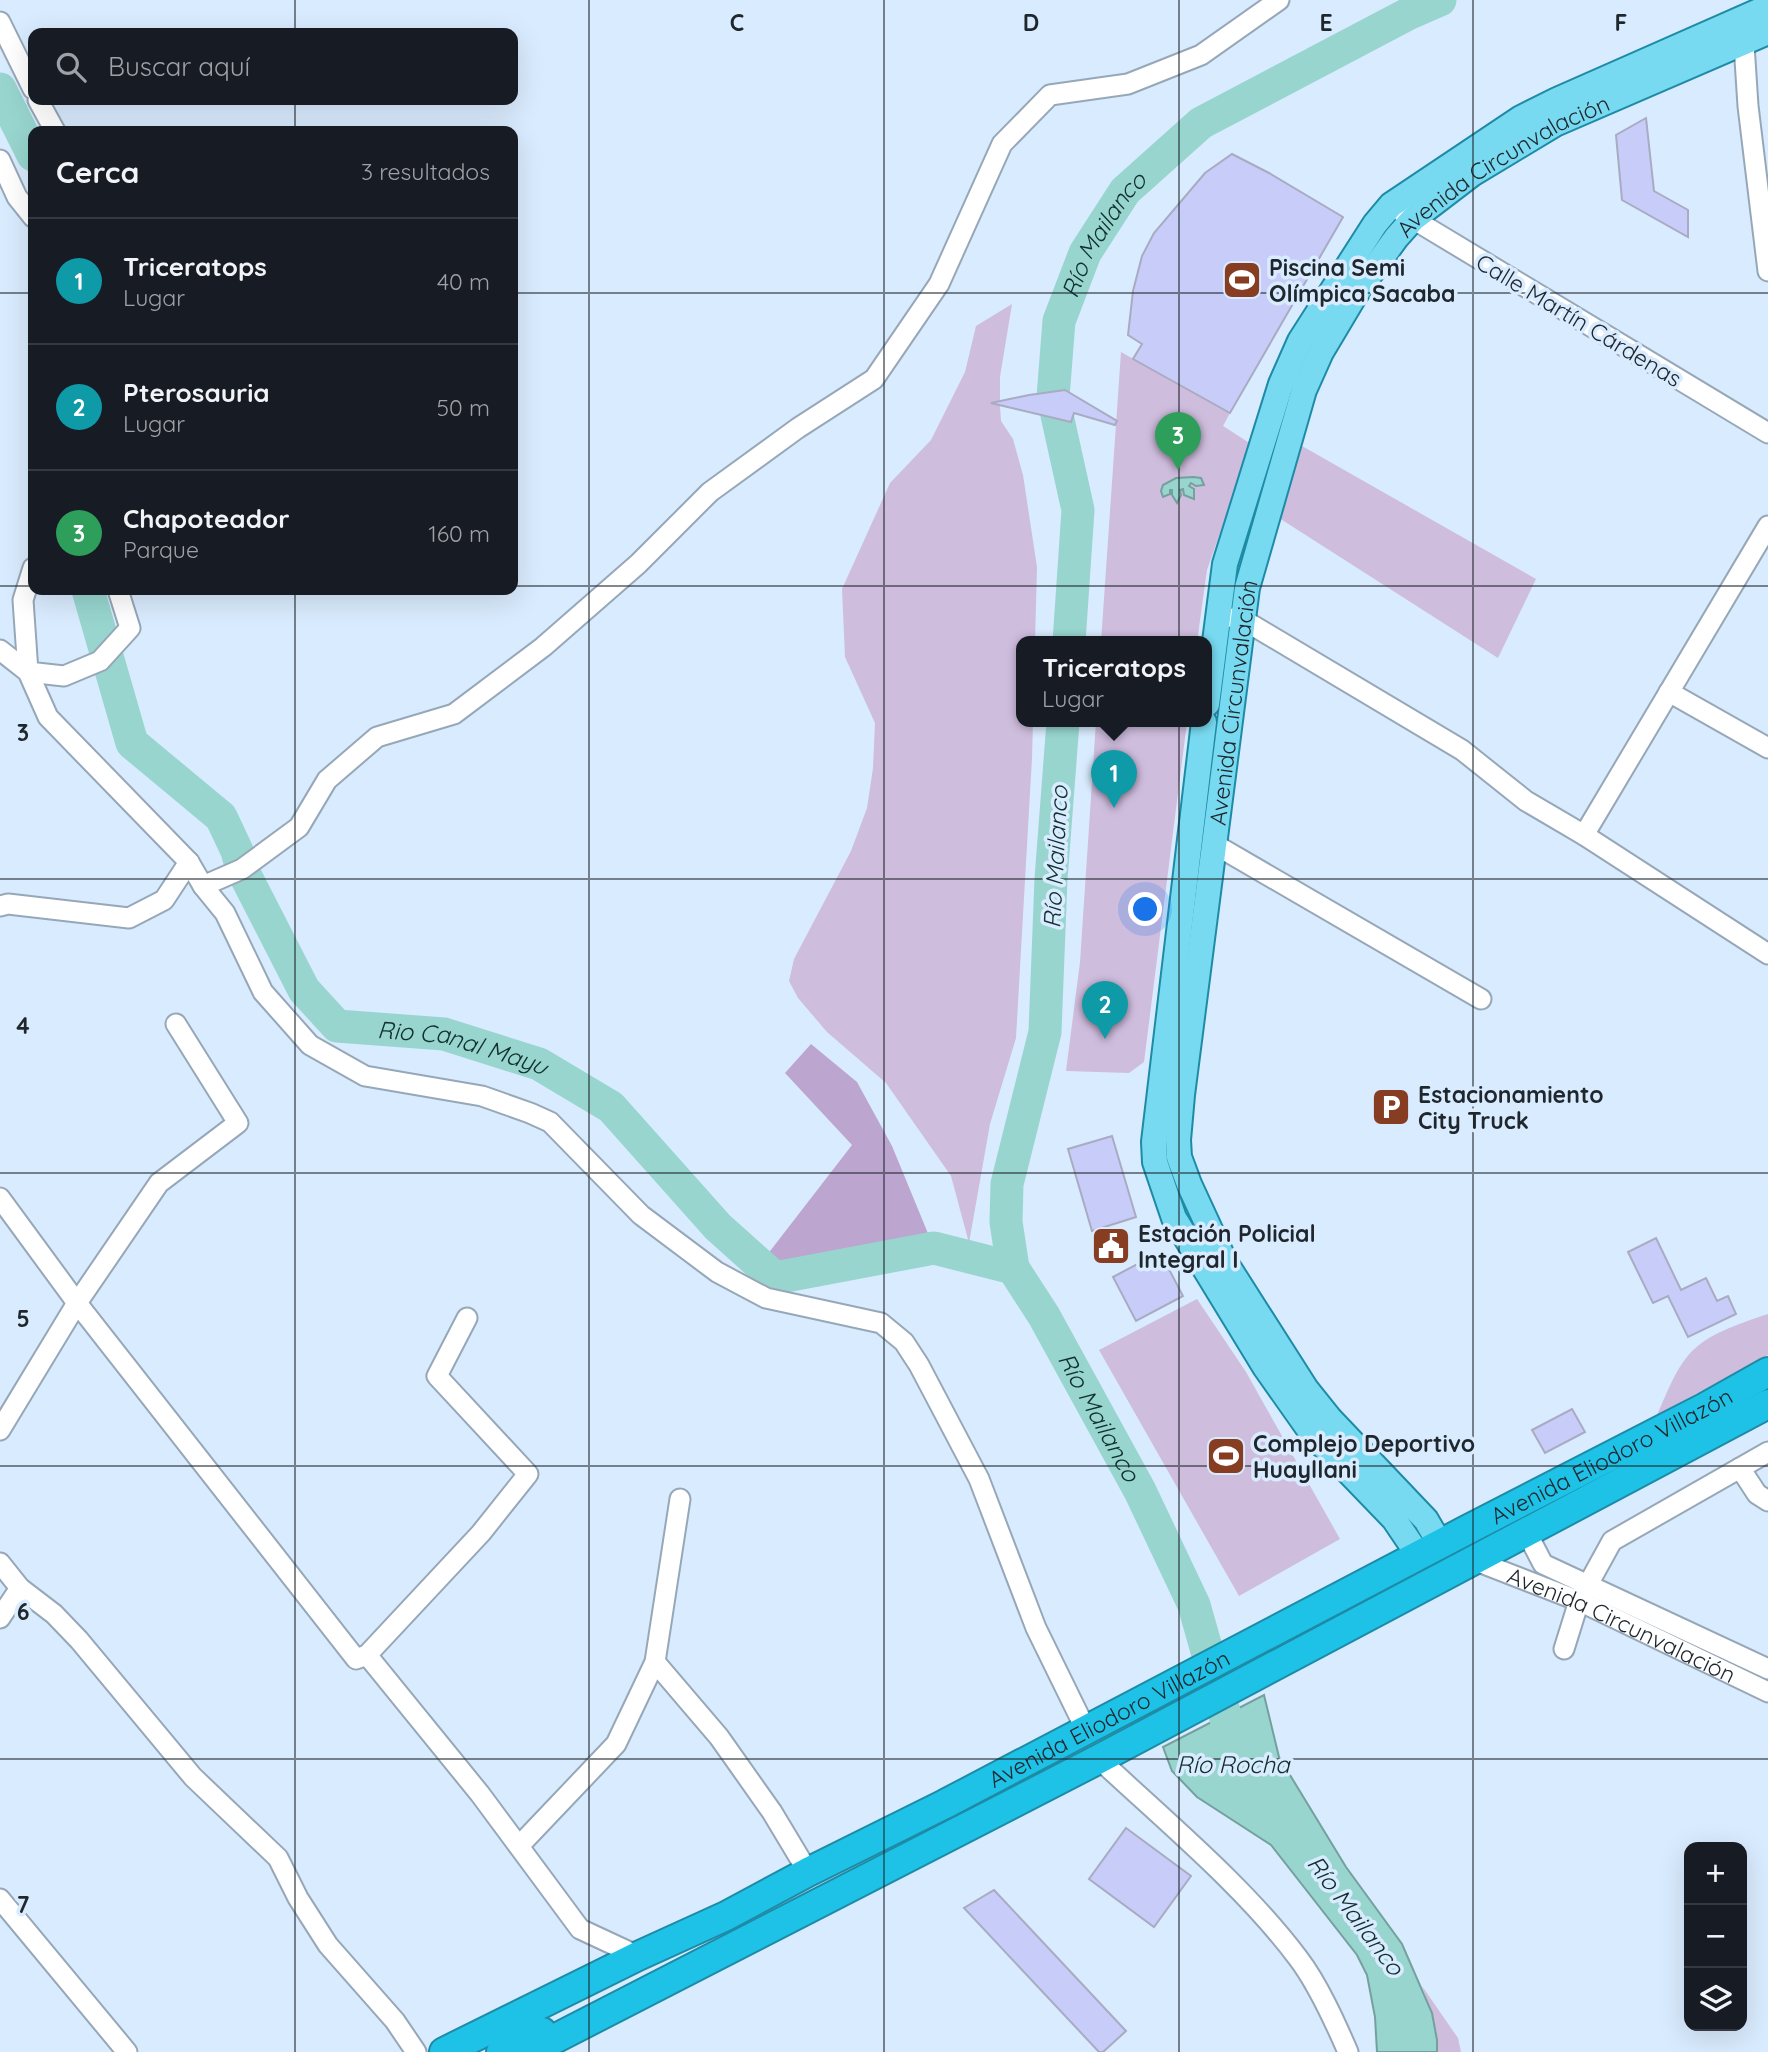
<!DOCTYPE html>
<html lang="es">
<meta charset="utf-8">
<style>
body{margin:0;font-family:Quicksand,sans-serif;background:#242831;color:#f1f3f6}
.controls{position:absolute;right:21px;bottom:21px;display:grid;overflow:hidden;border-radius:14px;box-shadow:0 7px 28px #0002}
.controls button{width:63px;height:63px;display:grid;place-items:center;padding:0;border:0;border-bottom:2px solid #363941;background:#171b24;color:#f1f3f6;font:35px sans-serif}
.you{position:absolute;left:1146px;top:910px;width:24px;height:24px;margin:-18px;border:5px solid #fff;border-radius:50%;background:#1a73e8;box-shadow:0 0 0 10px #1a73e833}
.badge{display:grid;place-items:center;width:46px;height:46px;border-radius:50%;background:#7c3aed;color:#fff;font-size:23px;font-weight:700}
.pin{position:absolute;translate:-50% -58px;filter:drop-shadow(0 2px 4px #0008)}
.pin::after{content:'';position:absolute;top:37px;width:24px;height:21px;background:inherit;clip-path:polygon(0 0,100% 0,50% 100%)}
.popup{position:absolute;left:1016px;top:636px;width:196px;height:91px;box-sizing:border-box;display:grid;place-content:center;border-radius:14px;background:#171b24;filter:drop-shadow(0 2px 5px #0005);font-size:23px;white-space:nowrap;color:#9ea1a6}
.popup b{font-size:26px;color:#f1f3f6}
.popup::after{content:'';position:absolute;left:50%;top:100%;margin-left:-14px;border:14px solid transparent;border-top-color:#171b24}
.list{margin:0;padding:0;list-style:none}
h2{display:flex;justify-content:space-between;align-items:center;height:91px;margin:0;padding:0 28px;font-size:30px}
h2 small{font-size:23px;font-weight:400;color:#9ea1a6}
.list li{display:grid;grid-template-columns:46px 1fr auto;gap:21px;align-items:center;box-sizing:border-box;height:126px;padding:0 28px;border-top:2px solid #363941}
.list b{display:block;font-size:26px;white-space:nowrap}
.list p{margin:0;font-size:23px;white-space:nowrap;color:#9ea1a6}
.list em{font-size:23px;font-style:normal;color:#9ea1a6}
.icon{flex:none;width:38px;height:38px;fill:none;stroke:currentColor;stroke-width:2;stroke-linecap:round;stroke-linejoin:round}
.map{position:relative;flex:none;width:1768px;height:2052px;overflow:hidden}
.search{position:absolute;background:#171b24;box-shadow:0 7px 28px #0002;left:28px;top:28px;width:490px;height:77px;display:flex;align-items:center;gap:18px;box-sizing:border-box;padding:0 24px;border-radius:14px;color:#9ea1a6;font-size:26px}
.panel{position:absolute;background:#171b24;box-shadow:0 7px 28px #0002;left:28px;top:126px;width:490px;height:469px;border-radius:14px}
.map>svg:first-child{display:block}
.green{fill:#cfbdde}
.forest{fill:#bca5ce}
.water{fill:#98d5cf;stroke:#74a09e;stroke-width:2}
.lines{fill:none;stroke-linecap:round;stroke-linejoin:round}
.river{stroke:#98d5cf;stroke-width:33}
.building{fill:#c7ccf9;stroke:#a8abc1;stroke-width:2}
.minor-casing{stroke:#96a7b8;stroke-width:23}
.major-casing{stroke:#1e8ba6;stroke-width:28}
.highway-casing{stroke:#1e8ba6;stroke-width:32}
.minor{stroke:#fff;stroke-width:19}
.major{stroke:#78daf1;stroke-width:24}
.highway{stroke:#1ec2e7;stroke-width:28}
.grid{fill:none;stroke:#1f262c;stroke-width:2;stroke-opacity:0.55}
.labels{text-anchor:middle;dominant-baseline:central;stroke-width:7;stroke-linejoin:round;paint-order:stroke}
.street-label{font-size:23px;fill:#1f262c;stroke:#d9ebfe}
.poi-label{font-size:23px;font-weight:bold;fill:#1f262c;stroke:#d9ebfe;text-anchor:start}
.water-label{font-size:24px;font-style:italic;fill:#102f2d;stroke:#d9ebfe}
.grid-label{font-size:23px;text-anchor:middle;font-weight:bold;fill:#1f262c;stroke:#d9ebfe;stroke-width:7;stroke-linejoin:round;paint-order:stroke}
</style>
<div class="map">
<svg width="1768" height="2052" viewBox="0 0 1768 2052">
<rect width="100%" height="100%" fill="#d9ebfe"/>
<path class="green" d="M 1012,304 L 1000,377 L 1000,406 L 1001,421 L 1013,439 L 1023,475 L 1037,567 L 1035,642 L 1021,642 L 1021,722 L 1033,722 L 1032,758 L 1016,1038 L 990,1124 L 969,1243 L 951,1176 L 886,1083 L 827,1032 L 798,998 L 789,981 L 794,959 L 851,851 L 867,808 L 873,768 L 875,723 L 845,657 L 842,589 L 890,483 L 931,440 L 965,372 L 976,326 Z
M 1121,352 L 1230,413 L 1223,426 L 1251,444 L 1207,570 L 1197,642 L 1101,642 Z
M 1302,446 L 1536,579 L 1498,658 L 1279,518 Z
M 1096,722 L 1187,722 L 1144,1062 L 1129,1073 L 1066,1071 L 1080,962 Z
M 1197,1299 L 1246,1372 L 1340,1539 L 1239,1596 L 1099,1350 Z
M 1768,1314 L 1768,1355 L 1657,1415 C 1668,1391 1678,1361 1699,1345 C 1716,1331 1747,1321 1768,1314 Z
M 1422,1986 L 1458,2038 L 1461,2052 L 1437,2052 C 1438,2028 1430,2008 1422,1986 Z"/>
<path class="forest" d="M 811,1044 L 857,1082 L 892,1146 L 934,1248 L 775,1278 L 760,1264 L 852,1145 L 785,1073 Z"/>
<path class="water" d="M 1193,477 L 1201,478 L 1204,485 L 1196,486 L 1191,483 L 1189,486 L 1194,489 L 1194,499 L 1184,495 L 1183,489 L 1180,490 L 1181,495 L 1177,503 L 1172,495 L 1172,490 L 1170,490 L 1170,494 L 1163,497 L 1161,491 L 1163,485 L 1176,478 Z
M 1264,1695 L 1279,1757 L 1346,1867 L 1402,1944 L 1432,2013 L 1437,2040 L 1437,2052 L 1377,2052 L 1375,2017 L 1367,1975 L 1357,1955 L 1271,1845 L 1197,1797 L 1172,1771 L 1163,1747 Z"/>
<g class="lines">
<g class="river">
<path d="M 0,89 L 33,155"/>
<path id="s1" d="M 88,590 L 132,743 L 221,817 L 237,851 L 242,869 L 304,990 L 337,1026 L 444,1034 L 539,1064 L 611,1107 L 718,1227 L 775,1278 L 934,1248 L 1013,1268"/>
<path id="s2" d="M 1069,642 L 1078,510 L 1053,397 L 1059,321 L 1085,253 L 1125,191 L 1201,123 L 1408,14 L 1440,0"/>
<path id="s3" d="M 1063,722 L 1051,879 L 1045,1032 L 1007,1184 L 1006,1222 L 1013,1268 L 1044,1316 L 1140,1491 L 1194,1605 L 1232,1740 L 1241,1756"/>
</g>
</g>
<path class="building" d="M 1646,118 L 1654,191 L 1688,210 L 1688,237 L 1622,200 L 1616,135 Z
M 1232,154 L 1269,173 L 1343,217 L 1230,413 L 1133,359 L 1142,344 L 1128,335 L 1133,291 L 1142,256 L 1154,233 L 1205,173 Z
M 1065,390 L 1117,421 L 1115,425 L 1074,413 L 1071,422 L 991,403 L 1029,395 Z
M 1112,1136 L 1136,1217 L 1092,1231 L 1068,1149 Z
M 1656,1238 L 1681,1290 L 1706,1278 L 1717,1301 L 1728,1296 L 1736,1314 L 1688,1337 L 1668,1296 L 1653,1303 L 1628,1252 Z
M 1160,1252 L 1183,1296 L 1136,1321 L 1113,1277 Z
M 1572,1409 L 1585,1432 L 1545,1453 L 1532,1430 Z
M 1126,1828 L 1191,1876 L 1154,1927 L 1089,1879 Z
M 994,1890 L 1126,2031 L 1103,2052 L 1099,2052 L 964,1908 Z"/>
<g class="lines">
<g class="minor-casing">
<g id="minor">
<path d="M 0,22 L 33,89"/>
<path d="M 1743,29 L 1748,106 L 1768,271"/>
<path d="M 38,100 L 55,131"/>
<path d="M 0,160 L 17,197 L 33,217"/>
<path d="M 1403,213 L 1768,433"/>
<path d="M 33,568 L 23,600 L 28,672 L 64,676 L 100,661 L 130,628 L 118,590"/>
<path d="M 1233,618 L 1242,619 L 1462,750 L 1526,801 L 1584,835 L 1768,954"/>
<path d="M 0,650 L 28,672 L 48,717 L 189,862 L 203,886 L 225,913 L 263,992 L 310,1045 L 365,1076 L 482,1096 L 530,1113 L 550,1122 L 641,1215 L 717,1272 L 766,1298 L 881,1323 L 904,1342 L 919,1365 L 979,1479 L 1036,1628 L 1086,1730"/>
<path d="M 1669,692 L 1768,748"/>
<path d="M 1584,835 L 1768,526"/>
<path d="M 1214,844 L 1481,999"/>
<path d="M 203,886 L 242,869 L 299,827 L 327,780 L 377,737 L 454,714 L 543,647 L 638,564 L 710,492 L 798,428 L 874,379 L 939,284 L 1002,144 L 1050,95 L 1128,84 L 1201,55 L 1279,0"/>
<path d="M 0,906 L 8,904 L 129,918 L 164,900 L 189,862"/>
<path d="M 0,1198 L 77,1303 L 356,1659 L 367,1655 L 481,1533 L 528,1474 L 437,1376 L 467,1318"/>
<path d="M 0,1430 L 77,1303 L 159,1183 L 238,1123 L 176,1024"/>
<path d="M 1740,1468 L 1757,1494 L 1768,1501"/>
<path d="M 1527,1533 L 1543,1564 L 1768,1669"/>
<path id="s4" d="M 1476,1561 L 1579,1601 L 1768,1692"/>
<path d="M 0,1563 L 20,1588 L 54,1614 L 79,1640 L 193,1777 L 278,1858 L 298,1898 L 328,1945 L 395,2021 L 416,2052"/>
<path d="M 0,1618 L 20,1588"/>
<path d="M 1564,1649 L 1579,1601 L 1612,1541 L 1768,1452"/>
<path d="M 367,1655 L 480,1794 L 580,1929 L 638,1956"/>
<path d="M 655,1662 L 719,1737 L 772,1812 L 808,1872"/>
<path d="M 1099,1759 C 1165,1821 1244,1886 1298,1958 C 1318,1984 1335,2022 1348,2052"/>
<path d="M 519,1846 L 616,1744 L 655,1662 L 680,1499"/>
<path d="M 0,1899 L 127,2052"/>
</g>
</g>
<g class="major-casing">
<g id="major">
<path d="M 1207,704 L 1225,564 L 1281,384 L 1300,341 L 1375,224 L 1391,205 L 1521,118 L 1557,100 L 1768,7"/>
<path d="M 1204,722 L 1154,1142 L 1155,1162 L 1174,1218 L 1265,1367 L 1313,1435 L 1394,1519 L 1419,1556"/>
<path id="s5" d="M 1440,1544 L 1426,1520 L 1330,1419 L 1306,1389 L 1225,1262 L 1189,1184 L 1179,1157 L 1178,1140 L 1182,1095 L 1247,588 L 1304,390 L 1321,352 L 1355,295 L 1396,238 L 1413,219 L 1472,174 L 1555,124 L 1768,32"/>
</g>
</g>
<g class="highway-casing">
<g id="highway">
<path id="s6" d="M 444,2052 L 638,1956 L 726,1916 L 808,1872 L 945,1804 L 1463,1532 L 1704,1408 L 1768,1372"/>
<path d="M 501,2052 L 542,2032"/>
<path d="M 529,2052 L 1099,1759 L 1768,1404"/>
</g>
</g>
<use href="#minor" class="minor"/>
<use href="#major" class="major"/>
<use href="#highway" class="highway"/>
</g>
<path class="grid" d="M 295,0 L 295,33M 589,0 L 589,2052M 884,0 L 884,2052M 1179,0 L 1179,2052M 1473,0 L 1473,2052M 295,100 L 295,131M 0,293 L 33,293M 513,293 L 1768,293M 0,586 L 33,586M 513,586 L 1768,586M 295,590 L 295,2052M 0,879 L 1768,879M 0,1173 L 1768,1173M 0,1466 L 1768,1466M 0,1759 L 1768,1759"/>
<defs>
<g id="stadium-square" transform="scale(2.0125)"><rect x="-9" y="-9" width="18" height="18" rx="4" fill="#863d21" stroke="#d9ebfe"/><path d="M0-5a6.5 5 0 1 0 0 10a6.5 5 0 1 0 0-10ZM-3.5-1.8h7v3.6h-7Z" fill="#fff"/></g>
<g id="parking-square" transform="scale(2.0125)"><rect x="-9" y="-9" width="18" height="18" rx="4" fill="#863d21" stroke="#d9ebfe"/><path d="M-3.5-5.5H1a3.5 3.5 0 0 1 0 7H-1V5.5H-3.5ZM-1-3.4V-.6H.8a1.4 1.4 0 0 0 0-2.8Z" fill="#fff"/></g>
<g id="civic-square" transform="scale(2.0125)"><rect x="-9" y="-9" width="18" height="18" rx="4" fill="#863d21" stroke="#d9ebfe"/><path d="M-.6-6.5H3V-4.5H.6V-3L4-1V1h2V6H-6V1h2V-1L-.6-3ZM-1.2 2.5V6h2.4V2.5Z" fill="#fff"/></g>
</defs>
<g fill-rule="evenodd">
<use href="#stadium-square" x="1242" y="280"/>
<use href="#parking-square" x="1391" y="1107"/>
<use href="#civic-square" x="1111" y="1246"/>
<use href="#stadium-square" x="1226" y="1456"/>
</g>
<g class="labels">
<g class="street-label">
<text stroke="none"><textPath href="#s5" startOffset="1559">Avenida Circunvalación</textPath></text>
<text transform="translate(1579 320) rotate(31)">Calle Martín Cárdenas</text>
<text stroke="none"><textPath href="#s5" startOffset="929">Avenida Circunvalación</textPath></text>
<text stroke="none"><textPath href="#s6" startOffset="1311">Avenida Eliodoro Villazón</textPath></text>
<text stroke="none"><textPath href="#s4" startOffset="159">Avenida Circunvalación</textPath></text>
<text stroke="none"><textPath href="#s6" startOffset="744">Avenida Eliodoro Villazón</textPath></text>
</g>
<g class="poi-label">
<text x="1269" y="267">Piscina Semi<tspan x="1269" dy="26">Olímpica Sacaba</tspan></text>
<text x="1418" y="1094">Estacionamiento<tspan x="1418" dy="26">City Truck</tspan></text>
<text x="1138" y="1233">Estación Policial<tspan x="1138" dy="26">Integral I</tspan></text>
<text x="1253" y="1443">Complejo Deportivo<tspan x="1253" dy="26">Huayllani</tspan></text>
</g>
<g class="water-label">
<text stroke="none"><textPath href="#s2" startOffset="422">Río Mailanco</textPath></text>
<text transform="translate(1055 857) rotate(-87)">Río Mailanco</text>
<text stroke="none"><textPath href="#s1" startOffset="644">Rio Canal Mayu</textPath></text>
<text stroke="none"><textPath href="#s3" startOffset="724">Río Mailanco</textPath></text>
<text x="1233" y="1764">Río Rocha</text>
<text transform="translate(1356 1915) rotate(53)">Río Mailanco</text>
</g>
</g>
<g class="grid-label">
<text x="737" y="31">C</text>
<text x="1031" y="31">D</text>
<text x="1326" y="31">E</text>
<text x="1621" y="31">F</text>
<text x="23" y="741">3</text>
<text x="23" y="1034">4</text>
<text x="23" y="1327">5</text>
<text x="23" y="1620">6</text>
<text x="23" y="1913">7</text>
</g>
</svg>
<div class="controls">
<button>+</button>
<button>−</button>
<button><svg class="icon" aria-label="layers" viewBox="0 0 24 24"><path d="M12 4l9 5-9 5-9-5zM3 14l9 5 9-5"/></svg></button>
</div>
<div class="you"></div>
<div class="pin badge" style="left:1114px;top:808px;background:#0f9aa8">1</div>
<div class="popup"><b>Triceratops</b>Lugar</div>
<div class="pin badge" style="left:1105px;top:1039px;background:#0f9aa8">2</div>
<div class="pin badge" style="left:1178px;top:470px;background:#2e9e5b">3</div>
<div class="search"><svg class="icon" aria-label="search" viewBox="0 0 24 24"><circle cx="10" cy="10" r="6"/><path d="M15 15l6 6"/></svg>Buscar aquí</div>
<section class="panel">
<h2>Cerca<small>3 resultados</small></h2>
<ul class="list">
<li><span class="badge" style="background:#0f9aa8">1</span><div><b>Triceratops</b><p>Lugar</p></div><em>40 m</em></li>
<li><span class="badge" style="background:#0f9aa8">2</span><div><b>Pterosauria</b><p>Lugar</p></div><em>50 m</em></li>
<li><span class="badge" style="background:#2e9e5b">3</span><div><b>Chapoteador</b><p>Parque</p></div><em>160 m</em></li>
</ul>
</section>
</div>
